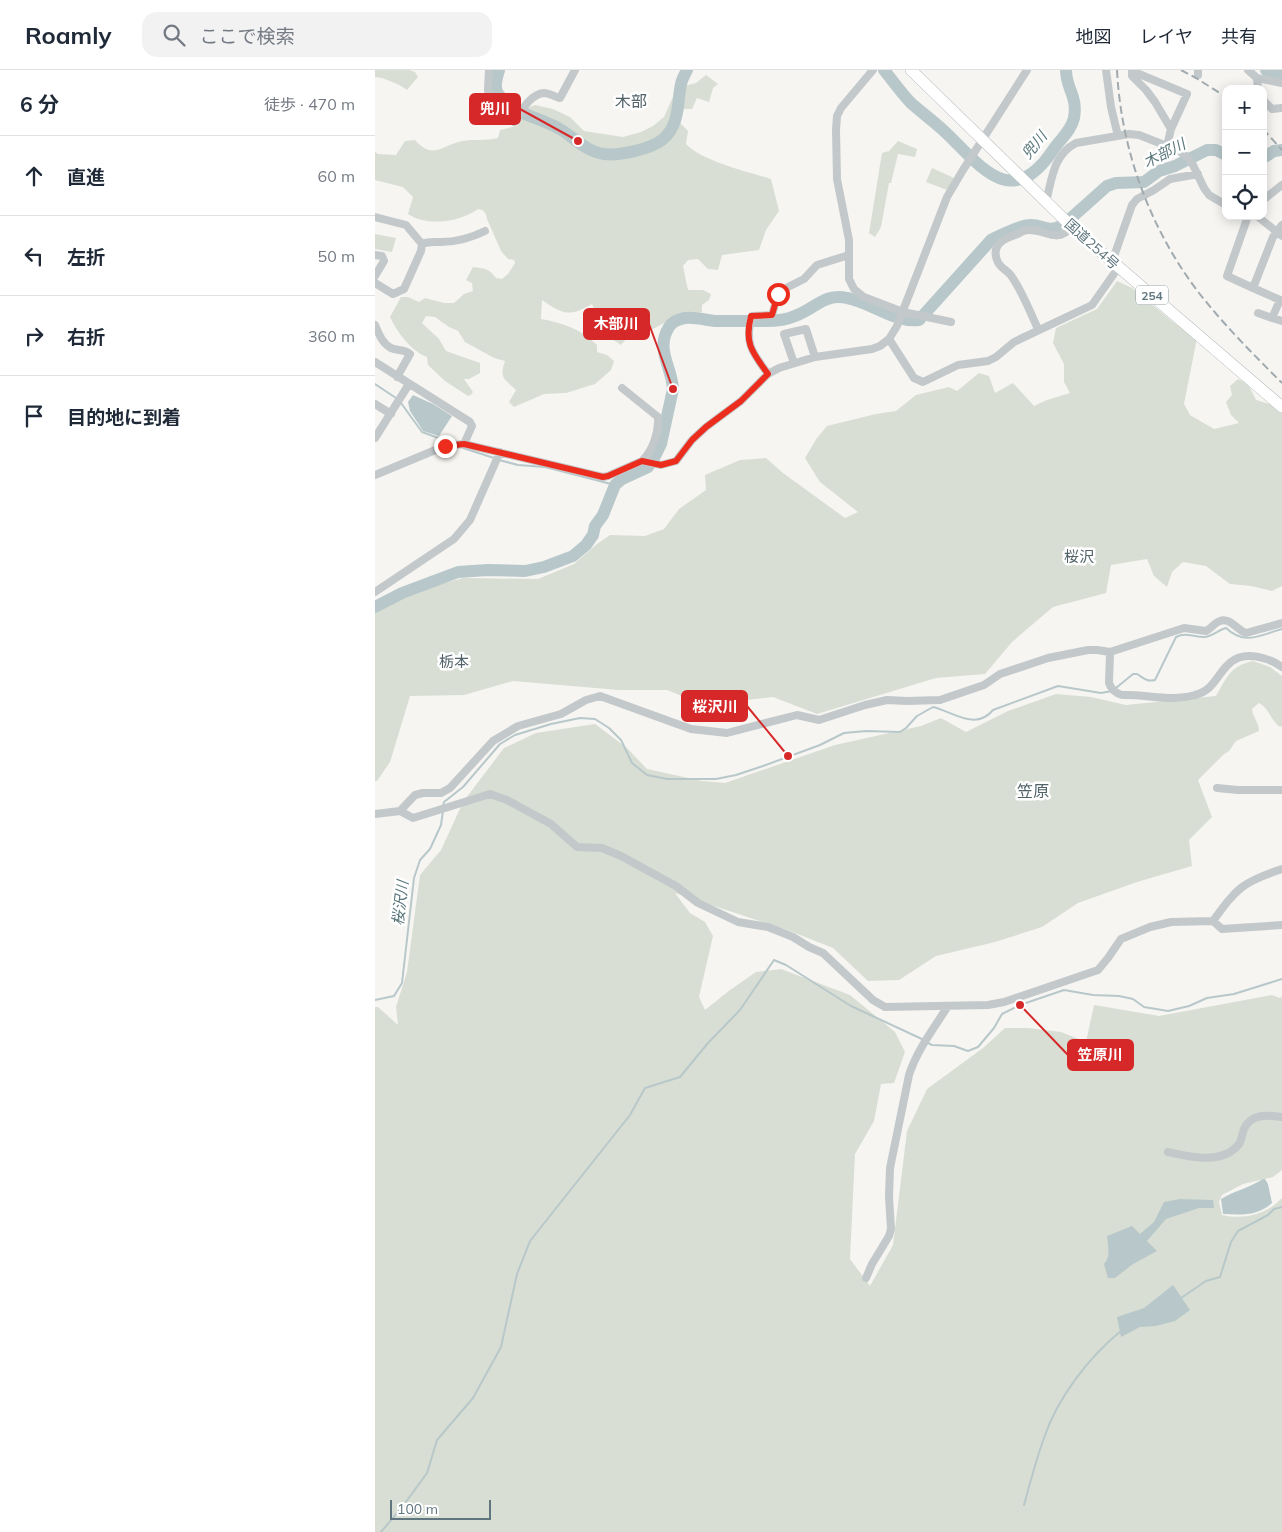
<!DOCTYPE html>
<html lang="ja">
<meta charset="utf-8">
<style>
body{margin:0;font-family:Mulish,"Noto Sans JP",sans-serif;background:#f2f2f3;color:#1f2937}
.controls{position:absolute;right:15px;top:15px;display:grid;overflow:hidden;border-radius:10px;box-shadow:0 2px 12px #0003}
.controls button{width:45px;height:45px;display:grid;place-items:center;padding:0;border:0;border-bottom:1px solid #e0e1e3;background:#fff;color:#1f2937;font:25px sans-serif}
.scale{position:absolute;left:15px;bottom:12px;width:101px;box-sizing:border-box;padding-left:5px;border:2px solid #5f767f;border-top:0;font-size:14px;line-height:18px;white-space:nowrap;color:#5f767f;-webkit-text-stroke:4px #fff;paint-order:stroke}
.stop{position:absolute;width:15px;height:15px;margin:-11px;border:4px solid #ec2c1c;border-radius:50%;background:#fff}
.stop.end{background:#ec2c1c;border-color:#fff;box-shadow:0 1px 5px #0008}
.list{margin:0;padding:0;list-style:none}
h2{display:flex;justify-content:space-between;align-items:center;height:65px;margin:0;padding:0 20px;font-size:21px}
h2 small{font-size:16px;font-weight:400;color:#747a83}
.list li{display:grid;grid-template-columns:32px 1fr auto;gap:15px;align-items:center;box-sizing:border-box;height:80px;padding:0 20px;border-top:1px solid #e0e1e3}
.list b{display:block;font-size:19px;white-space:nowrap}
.list em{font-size:16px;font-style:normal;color:#747a83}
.icon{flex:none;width:28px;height:28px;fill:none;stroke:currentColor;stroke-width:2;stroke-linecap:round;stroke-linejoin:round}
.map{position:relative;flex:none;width:907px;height:1462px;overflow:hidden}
header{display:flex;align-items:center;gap:30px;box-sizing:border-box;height:70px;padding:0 25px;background:#fff;border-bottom:1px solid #e0e1e3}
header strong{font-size:24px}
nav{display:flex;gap:28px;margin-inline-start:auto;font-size:18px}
.search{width:350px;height:45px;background:#f2f2f3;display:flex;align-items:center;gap:12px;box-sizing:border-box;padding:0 18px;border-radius:15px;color:#747a83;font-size:19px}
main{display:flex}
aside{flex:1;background:#fff}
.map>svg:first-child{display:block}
.green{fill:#d8ded3}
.water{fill:#b8c8ca}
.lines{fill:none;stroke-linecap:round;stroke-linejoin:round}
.stream{stroke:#b8c8ca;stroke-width:2}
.river{stroke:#b8c8ca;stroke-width:12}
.highway-casing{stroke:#b5babc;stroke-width:12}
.minor{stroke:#c3c8ca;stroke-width:8}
.highway{stroke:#fff;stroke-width:11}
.rail{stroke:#a1aaae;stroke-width:2;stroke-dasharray:8 4;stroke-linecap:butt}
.route{stroke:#ec2c1c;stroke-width:6}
.labels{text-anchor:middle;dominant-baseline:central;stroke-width:5;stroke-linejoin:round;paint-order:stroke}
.shield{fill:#fff;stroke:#8f9fa5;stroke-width:1}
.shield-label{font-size:12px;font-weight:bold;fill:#5f767f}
.street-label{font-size:14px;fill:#5f767f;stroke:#fff}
.water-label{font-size:15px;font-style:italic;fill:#5a777b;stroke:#fff}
.neighbourhood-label{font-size:15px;fill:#52636a;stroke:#fff}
.quarter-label{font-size:16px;fill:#52636a;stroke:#fff}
.leader{fill:none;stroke:#d62828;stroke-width:2}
.callout-dot{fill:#d62828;stroke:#fff;stroke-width:2}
.callout{fill:#d62828;stroke:#d62828;stroke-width:2}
.callout-label{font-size:15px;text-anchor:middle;font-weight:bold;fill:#fff}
</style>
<header>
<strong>Roamly</strong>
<div class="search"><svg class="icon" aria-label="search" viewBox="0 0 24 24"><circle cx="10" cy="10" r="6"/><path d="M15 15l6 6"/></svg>ここで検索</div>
<nav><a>地図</a><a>レイヤ</a><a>共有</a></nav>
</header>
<main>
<aside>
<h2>6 分<small>徒歩 · 470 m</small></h2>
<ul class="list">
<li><svg class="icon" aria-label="ahead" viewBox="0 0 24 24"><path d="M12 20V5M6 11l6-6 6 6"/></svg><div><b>直進</b></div><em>60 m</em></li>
<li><svg class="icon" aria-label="left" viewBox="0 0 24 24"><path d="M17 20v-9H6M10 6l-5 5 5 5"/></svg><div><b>左折</b></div><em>50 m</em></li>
<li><svg class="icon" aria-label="right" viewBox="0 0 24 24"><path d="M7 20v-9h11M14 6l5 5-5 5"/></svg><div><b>右折</b></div><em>360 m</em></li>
<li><svg class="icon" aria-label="arrive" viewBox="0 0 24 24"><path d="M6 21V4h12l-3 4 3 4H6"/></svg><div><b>目的地に到着</b></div></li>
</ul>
</aside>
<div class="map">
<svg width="907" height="1462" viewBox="0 0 907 1462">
<rect width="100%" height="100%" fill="#f6f5f2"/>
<path class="green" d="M 0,0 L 34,0 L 40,2 L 43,7 L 32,20 C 24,14 10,8 0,7 Z
M 331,5 L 343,14 L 338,18 L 334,32 L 322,28 L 317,39 L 309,39 L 305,53 L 313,61 L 311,74 C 327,91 373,102 396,109 L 404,141 L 391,160 L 384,180 L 347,185 L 343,200 L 333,199 L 323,189 L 313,190 L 308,196 L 313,220 L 328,220 L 336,224 L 334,230 L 327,235 L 327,242 L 303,246 L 268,264 L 253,267 L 246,275 L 234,267 L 219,253 L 223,248 L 217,234 C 194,247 189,245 167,230 L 166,249 C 188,253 206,259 222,275 L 222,282 L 232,285 L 239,291 L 236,300 L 220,314 L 191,323 L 169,324 L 139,337 L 134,332 L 141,320 C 129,309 124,308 130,291 L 119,288 L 90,272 L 83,261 L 74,257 L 60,247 L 51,246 L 47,253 L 64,269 L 71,281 L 105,293 L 105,303 L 94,309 L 89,309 L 98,322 L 96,325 L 93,326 L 70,311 L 53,295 L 52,287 C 36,281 22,262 15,247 L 26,227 L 33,227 L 44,232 L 50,228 L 69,233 L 79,233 L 89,224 L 98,221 L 97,213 L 91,210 L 98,197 C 109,198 115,199 121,208 L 127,209 L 133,204 L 140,193 L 139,190 L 133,189 L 126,181 L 112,149 C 111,142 109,140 103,139 C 85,152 52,157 33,144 L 38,127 L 28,117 L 0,110 L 0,82 L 3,84 L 21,85 L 30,71 L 40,70 C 58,90 66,76 87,71 C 98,69 110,71 123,68 L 125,60 L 142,56 L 152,38 L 160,35 L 178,39 L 195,47 L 209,61 L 248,67 L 266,62 L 278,56 L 289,47 L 302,18 L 321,13 Z
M 523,71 L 542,79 L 540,87 L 523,84 L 516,113 L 514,113 L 506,157 L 500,167 L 494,163 L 507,83 L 514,81 Z
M 557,98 L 579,108 L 572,120 L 551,112 Z
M 0,164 L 21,168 L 17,182 L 0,179 Z
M 742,211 L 757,218 L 799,253 L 822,268 L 809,334 L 815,345 L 839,359 L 864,353 L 856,345 L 851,332 L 857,325 L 855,316 L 863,309 L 873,314 L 881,330 L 898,335 L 907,343 L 907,516 L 897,521 L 876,516 L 855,514 L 831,496 L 808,492 L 797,502 L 792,517 L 779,506 L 772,489 L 736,495 L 731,523 L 678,537 L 637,572 L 610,604 L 561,608 L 442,644 L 398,627 L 329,635 L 292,620 L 244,620 L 138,611 L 89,625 L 35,626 L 15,692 L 2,711 L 0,711 L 0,543 L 27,529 L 59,516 L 88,508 L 163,509 L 199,494 L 222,474 L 235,465 L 270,466 L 289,459 L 304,439 L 331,420 L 330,405 L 365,390 L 391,388 L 408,403 L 470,448 L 483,442 L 445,412 L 430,388 L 442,368 L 452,356 L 501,344 L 521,341 L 541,325 L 574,317 L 582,321 L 604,303 L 614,306 L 620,323 L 638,313 L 659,336 L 672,330 L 695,323 L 689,312 L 689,294 L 678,273 L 681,258 L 722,239 Z
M 878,591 L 895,597 L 907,606 L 907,656 L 905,657 C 895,650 895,639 884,633 L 877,639 C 878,648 884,652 884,661 L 861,671 L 854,681 L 848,685 L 823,710 L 837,747 L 814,770 L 817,796 L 762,812 L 703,833 L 667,857 L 620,872 L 561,886 L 524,910 L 493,911 L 458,878 L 415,861 L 300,823 L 315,843 L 330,852 L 338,866 L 324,927 L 330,940 L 355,920 L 381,902 L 406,899 L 475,925 L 520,962 L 530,982 L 519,1013 L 506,1014 L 499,1051 L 480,1084 L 475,1189 L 495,1216 L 518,1175 L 532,1061 L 552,1019 L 608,978 L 630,958 L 653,958 L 686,962 L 711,972 L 719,935 L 784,946 L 897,925 L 905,928 L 907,926 L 907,1100 L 898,1107 L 868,1114 L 847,1125 L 844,1132 L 847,1145 C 869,1150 891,1145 907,1128 L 907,1462 L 0,1462 L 0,937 L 3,937 L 23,955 L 21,937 L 32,902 L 45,805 L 66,780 L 88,732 L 129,678 L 161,663 L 220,654 L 252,678 L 272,699 L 327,711 L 350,713 L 460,675 L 546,656 L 566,648 L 591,662 L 633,641 L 681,624 L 716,627 L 751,635 L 841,626 C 852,607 855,596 878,591 Z"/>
<path class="water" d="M 38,325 L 58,334 L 77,346 L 64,366 L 48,361 L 35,341 L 33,332 Z
M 888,1109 L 890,1109 L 893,1114 L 897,1133 C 883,1146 867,1145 848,1144 L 846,1129 C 859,1121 874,1118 888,1109 Z
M 805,1129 L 838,1130 L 839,1138 L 824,1138 L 791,1149 L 772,1171 L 782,1181 L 758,1194 L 740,1208 L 733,1208 L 729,1194 C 736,1186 733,1177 732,1166 L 757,1156 L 765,1164 L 779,1152 L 789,1132 Z
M 798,1215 L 815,1240 L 800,1251 L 781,1256 L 765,1257 L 746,1267 L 742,1247 L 769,1238 Z"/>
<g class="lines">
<path class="stream" d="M 0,314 L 21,328
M 26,333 L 47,362 L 77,373
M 88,378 L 119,388
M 124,390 L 143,395 L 170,397 L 240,415
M 741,618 L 758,604 L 762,604 C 769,608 771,612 780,610 L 801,567 C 811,562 818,567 829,567 C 837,567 843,560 851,558 C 870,576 885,565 907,559
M 68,736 L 69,732 L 88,717 L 125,674 L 140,665 L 176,654 L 205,648 L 220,649 L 234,658 L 246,670 L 257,693 L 272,705 L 292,709 L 341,709 L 361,705 L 388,696 L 445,675 L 469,663 L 491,661 L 525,662 L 531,658 L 542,646 L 558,637 C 578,642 601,661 618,640 L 683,616 L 726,623 L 737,621
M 0,930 L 19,926 L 27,913 L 39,808 L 45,790 L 55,779 L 66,755 L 68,741
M 553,973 L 557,975 L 579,976 L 593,981 L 603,977 L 619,958 L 627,944 L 645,935 L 689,920 L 718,925 L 744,926 L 758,929 L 769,937 L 793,941 L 814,936 L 832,928 L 859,924 L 907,909
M 806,1228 L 831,1211 L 845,1207 L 856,1172 L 863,1161 L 893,1145 L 899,1139 L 907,1137
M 649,1435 C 655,1413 661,1390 669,1368 C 683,1327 713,1288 747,1260
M 6,1462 L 28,1436 L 52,1403 L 62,1370 L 98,1328 L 126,1277 L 142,1204 L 155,1171 L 255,1045 L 270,1018 L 305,1007 L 333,973 L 365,940 L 399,890 L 411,895 L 476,936 L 549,970"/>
<path class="river" d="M 124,0 C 122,8 118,18 124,25 C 137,44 164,47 183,58 C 198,66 211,82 229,84 C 245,86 275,79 287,70 C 305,56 302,33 306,14 C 307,9 310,4 312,0
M 509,0 C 518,11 526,23 536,33 C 546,42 557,50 568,60 C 602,91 634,143 676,83 C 683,71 696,62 699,48 C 703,26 691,19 691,0
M 891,0 L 895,3 L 907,6
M 888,88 L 899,81 L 907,80
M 695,149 L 732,116 L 741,113 L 769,112 L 784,101 L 800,96 L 832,80 L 841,80 L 851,85
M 0,537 L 27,523 L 83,502 L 113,500 L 150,501 L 169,497 L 198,486 L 211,475 L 218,465 L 220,456 L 228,445 L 240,415 L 247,409 L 273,397 L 279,388 L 286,374 L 298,319 C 297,297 280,279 294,257 C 297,252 304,249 310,248 C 320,247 331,250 340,251 C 357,251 374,251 390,251 C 399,251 411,250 420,246 C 440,239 449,223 472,228 C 496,232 519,253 544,250 L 616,170 C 623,166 647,155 655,155 C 667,154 672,163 686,156"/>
<g class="highway-casing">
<path id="highway" d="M 536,0 L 697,157 L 907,337"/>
</g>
<path class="minor" d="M 114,0 L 113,20 L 115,34 L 139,52 C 146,42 155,24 169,23 C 174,23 180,27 185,28 L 200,0
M 498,0 L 466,38 L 462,46 L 461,60 L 462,109 L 474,170 L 474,209 L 479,219 L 489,227 L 528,242 L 576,252
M 731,0 L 736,37 L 743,66
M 873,0 L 882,8 L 907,13
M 823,5 L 823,0
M 882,8 L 883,19
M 888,30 L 897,39 L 907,38
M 792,76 L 796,59 L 812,24 L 757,1 L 757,6 L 771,20 L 780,32 L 796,59
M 888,130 L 907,115
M 671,132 C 677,109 678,85 701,73 L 754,64 L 764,65 L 792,76 L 803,80 L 811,86 L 817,93 L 829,118 L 834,125 L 851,135
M 873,146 L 852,206 L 878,218 L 898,167 L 907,155
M 882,146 L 907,166
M 0,147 L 31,155 L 47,174 L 46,181 L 29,219 L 18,224 L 0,213
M 47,174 C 54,171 58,172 66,172 C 82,172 96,168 110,161
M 0,185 L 7,186 L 9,191 L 0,206
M 737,192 L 757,135 L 762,129 L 779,120 L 795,109 L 823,104
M 878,218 L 905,230 L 897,248 L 883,243
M 897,248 L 907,251
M 0,255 C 4,264 7,273 16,278 C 23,281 29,279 35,284 L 22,307
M 663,259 C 655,242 648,223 637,207 C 633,200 624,198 622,190 C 616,174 630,168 643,164 C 646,162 651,160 654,160 C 672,160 681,174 697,157
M 514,269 L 539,308 L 548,312 L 583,295 L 613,291 L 621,287 L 639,272 L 717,235 L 743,198
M 0,292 L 95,352 L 97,356 L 89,374
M 419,293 L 409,264 L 431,259 L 440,287
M 393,304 C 377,282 369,273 377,246 L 397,245 L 403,224 L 409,219 L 429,209 L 442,195 L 474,185
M 247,318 L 283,347 C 284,362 278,380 267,391
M 0,334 L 16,344
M 0,368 L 34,314
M 0,405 L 70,376 L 89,374 L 228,407 L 233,406 L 267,391 L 286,395 L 301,391 L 317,370 L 331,357 L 366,331 L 393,304 L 404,298 L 440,287 L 497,279 L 505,276 L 514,269 L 522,256 L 572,127 L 588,100 L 652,0
M 0,522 L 79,469 L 95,450 L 125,382
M 735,582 L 734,613 C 736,619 740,623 747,625 C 771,624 796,632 820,625 C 840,620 842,603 856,592 C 870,580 894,588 907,597
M 842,718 L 863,720 L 907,720
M 25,741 L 38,748 L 115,724 L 132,730 L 176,754 L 202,777 L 227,778 L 246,786 L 301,816 L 323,833 L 363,852 L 393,857 L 418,867 L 434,877 L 448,883 L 498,930 L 510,937 L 613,935 L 629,932 L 723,900 L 733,888 L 746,869 L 775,857 L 796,852 L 838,851 L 847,859 L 907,855
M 0,744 L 25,741 L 40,725 L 48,723 L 66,723 L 75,718 L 118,671 L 143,656 L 186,644 L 211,630 L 225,626 L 316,659 L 352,663 L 422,645 L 444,650 L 490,635 L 512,630 L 532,631 L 565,630 L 609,615 L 625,604 L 673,588 L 713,580 L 722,580 L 735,582 L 809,558 L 831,561 C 836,559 839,553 845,551 C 855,547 862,560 871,563 L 907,553
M 838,851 C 862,818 867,812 907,799
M 793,1082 C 815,1087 848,1095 864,1074 C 867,1070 867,1063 869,1059 C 876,1043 893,1045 907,1047
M 491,1208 L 497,1194 L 514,1166 L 516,1159 L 514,1127 L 515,1098 L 534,1005 C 542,980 559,958 573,936"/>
<use href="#highway" class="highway"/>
<path class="rail" d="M 742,0 C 746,80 775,159 824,223 C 849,255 878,284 907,313
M 806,0 L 821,8 L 851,27
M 888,59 L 907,80"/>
</g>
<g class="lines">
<path class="route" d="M 70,376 L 89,374 L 228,407 L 233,406 L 267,391 L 286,395 L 301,391 L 317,370 L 331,357 L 366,331 L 393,304 C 377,282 369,273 376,246 L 397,245 L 403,224"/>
</g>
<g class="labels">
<rect class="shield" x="761" y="215.5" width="32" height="19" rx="4"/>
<g class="shield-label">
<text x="777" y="225">254</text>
</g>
<g class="street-label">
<text transform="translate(717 174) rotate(42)">国道254号</text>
</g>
<g class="water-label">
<text transform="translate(659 75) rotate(-51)">兜川</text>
<text transform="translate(789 83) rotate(-27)">木部川</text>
<text transform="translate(25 833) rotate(-83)">桜沢川</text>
</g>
<g class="neighbourhood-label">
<text x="704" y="486">桜沢</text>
<text x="79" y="591">栃本</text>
</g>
<g class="quarter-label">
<text x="256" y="31">木部</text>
<text x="658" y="721">笠原</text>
</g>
</g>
<path class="leader" d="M203 71L145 39M298 319L274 254M413 686L372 636M645 935L693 985"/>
<g class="callout-dot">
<circle cx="203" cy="71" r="5"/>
<circle cx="298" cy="319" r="5"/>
<circle cx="413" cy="686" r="5"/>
<circle cx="645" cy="935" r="5"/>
</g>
<g class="callout">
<rect x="95" y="24" width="50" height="30" rx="5"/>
<rect x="209" y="239" width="65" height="30" rx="5"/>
<rect x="307" y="621" width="65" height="30" rx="5"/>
<rect x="693" y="970" width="65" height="30" rx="5"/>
</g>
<g class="callout-label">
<text x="120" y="44">兜川</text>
<text x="241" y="259">木部川</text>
<text x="340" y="642">桜沢川</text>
<text x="725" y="990">笠原川</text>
</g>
</svg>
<div class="controls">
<button>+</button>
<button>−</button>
<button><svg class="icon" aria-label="locate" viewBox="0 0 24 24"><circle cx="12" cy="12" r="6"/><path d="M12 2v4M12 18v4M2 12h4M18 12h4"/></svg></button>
</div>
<div class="scale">100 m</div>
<div class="stop" style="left:403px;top:224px"></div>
<div class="stop end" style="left:70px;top:376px"></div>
</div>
</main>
